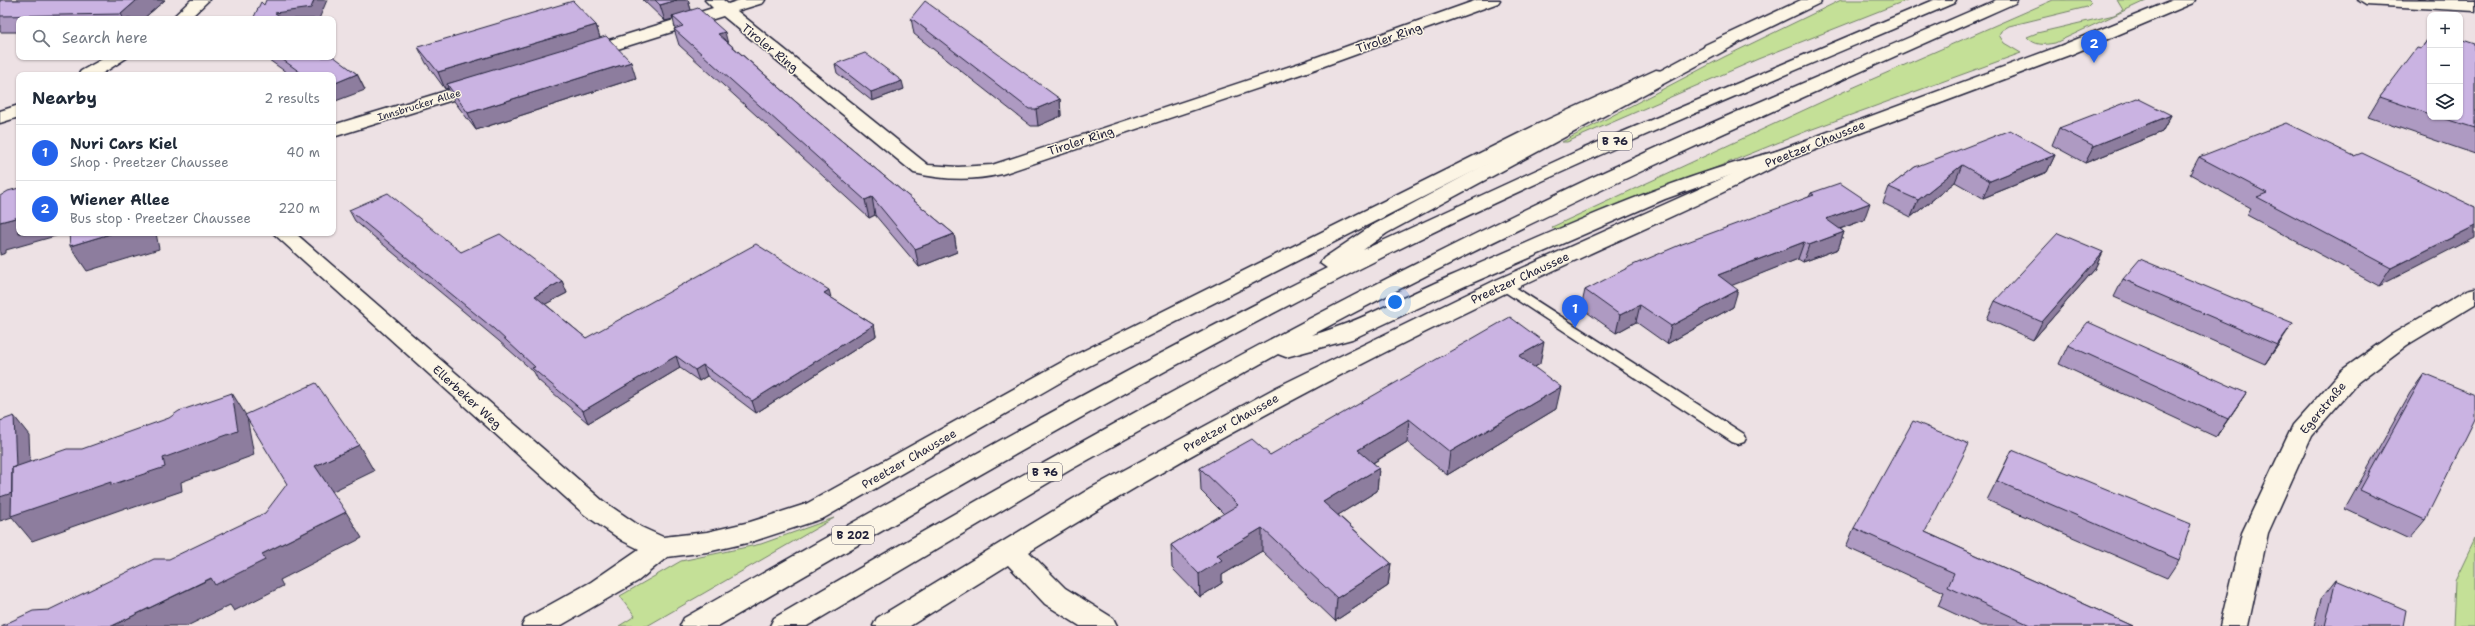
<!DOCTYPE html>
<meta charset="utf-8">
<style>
body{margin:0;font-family:"Shantell Sans",sans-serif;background:#f2f2f3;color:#1f2937}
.controls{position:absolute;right:12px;top:12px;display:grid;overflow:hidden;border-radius:8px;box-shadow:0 1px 3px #0004}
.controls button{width:36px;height:36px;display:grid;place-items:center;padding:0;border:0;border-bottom:1px solid #e0e1e3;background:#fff;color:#1f2937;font:20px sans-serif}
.you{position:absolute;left:1395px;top:302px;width:14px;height:14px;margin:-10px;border:3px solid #fff;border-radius:50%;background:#1a73e8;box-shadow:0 0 0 6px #1a73e833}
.badge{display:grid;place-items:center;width:26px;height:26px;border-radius:50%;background:#2563eb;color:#fff;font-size:13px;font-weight:700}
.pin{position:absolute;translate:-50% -33px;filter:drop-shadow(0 1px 2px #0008)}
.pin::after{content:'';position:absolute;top:21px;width:14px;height:12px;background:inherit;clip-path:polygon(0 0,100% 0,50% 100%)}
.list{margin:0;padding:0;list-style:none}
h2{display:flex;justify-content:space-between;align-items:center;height:52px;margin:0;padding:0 16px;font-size:17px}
h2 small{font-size:13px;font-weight:400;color:#747a83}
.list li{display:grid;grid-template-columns:26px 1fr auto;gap:12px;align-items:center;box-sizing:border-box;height:56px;padding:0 16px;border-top:1px solid #e0e1e3}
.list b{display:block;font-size:15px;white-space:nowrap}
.list p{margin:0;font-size:13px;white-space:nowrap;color:#747a83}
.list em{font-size:13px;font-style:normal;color:#747a83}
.icon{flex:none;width:22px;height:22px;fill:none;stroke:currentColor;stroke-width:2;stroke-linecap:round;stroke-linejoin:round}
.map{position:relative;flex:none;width:2475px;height:626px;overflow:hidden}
.search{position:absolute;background:#fff;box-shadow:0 1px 3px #0004;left:16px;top:16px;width:320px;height:44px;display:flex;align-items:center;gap:10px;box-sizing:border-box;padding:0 14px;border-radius:8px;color:#747a83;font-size:15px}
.panel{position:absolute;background:#fff;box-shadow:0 1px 3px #0004;left:16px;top:72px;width:320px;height:164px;border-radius:8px}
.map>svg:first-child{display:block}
.green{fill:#c4e097;stroke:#738169}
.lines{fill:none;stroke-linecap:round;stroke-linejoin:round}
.service-casing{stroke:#22223b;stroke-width:3}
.minor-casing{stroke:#22223b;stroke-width:3}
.tertiary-casing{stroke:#22223b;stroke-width:3}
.trunk-casing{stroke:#22223b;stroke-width:3}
.service{fill:#fcf5e5;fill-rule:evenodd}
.minor{fill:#fcf5e5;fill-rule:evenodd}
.tertiary{fill:#fcf5e5;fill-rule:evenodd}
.trunk{fill:#fcf5e5;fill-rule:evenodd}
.wall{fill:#ae9ac2;stroke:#22223b}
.shaded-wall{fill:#8d7d9e;stroke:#22223b}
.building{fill:#cab3e2;stroke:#22223b}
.labels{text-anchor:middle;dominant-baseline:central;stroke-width:3;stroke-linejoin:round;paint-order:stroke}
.far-street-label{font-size:10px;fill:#22223b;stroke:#fcf5e5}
.shield{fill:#fcf5e5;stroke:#63616e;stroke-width:1}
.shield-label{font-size:11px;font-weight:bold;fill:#22223b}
.street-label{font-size:12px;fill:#22223b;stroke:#fcf5e5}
</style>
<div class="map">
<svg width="2475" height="626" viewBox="0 0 2475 626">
<rect width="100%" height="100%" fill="#ede1e4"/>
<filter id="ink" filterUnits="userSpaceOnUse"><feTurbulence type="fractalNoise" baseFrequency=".025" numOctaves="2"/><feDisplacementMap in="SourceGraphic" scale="8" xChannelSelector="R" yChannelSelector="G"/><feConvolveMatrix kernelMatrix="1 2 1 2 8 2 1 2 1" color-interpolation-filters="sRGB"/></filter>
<g filter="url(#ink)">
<path class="green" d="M 1841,0 L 1907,0 L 1758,59 L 1567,142 L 1562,142 L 1724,57 Z
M 2053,0 L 2088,0 L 2091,3 L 2087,7 L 2009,26 L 2001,31 L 1999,35 L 2004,43 L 2021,53 L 1807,131 L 1573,225 L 1555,230 L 1552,227 L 1843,92 Z
M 2117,0 L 2147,0 L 2055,43 C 2044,45 2035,46 2027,37 L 2037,33 L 2114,15 L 2123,10 Z
M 834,518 L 647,626 L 619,626 L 635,616 L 620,596 L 681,561 L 761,544 Z
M 2475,539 L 2475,626 L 2453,626 L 2455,581 Z"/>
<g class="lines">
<g class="service-casing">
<path id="service" d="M 1504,280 L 1744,434 L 1746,438 L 1744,442 L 1738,444 L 1732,442 L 1499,288 L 1497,285 L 1499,282 Z"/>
</g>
<g class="minor-casing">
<path id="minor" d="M 705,0 L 723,0 L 728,4 L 740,0 L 765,0 L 763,3 L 737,11 L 928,165 L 958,167 L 992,165 L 1300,63 L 1477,0 L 1500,0 L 1498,3 L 1313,70 L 1002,174 C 973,181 943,180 914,173 L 723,16 L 592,57 L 580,57 L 577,53 L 580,49 L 713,8 Z
M 1801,0 L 1822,0 L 1820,3 L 1717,53 L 1705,53 L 1703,49 L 1705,45 Z
M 2173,0 L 2195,0 L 2193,3 L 2072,54 L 1788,160 C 1698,207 1603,246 1512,290 C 1346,369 1184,455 1029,552 L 1065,588 L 1113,618 L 1117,626 L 1080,626 L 1045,604 L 1008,565 L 910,626 L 873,626 L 877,618 L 1091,488 L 1277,387 L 1496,280 L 1730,175 L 1774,152 L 2060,46 Z
M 2358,0 L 2475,1 L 2475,11 L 2366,5 Z
M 1656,70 L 1662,71 L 1665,75 L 1662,79 L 1552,132 L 1087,367 L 824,518 L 751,542 L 707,552 L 667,557 L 638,581 L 560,626 L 522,626 L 526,618 L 591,582 L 639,549 L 623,541 L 585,515 L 273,233 L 295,233 L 603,501 L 641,527 L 663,537 L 707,532 L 750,522 L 806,504 L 1071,357 L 1538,124 Z
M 479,81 L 485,82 L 488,86 L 485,90 L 333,137 L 333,125 Z
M 2475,288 L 2475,304 L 2407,345 L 2358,382 L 2312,435 L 2268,533 L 2248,626 L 2220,626 L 2242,533 L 2293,425 L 2342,370 L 2391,335 L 2467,290 Z"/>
</g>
<g class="tertiary-casing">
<path id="tertiary" d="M 191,0 L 209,0 L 189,19 L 171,19 Z
M 106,57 L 128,57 L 100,75 L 78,75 L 81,71 Z
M 19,105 L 19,117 L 0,123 L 0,111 Z"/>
</g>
<g class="trunk-casing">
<path id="trunk" d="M 1934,0 L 1956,0 L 1954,3 C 1762,85 1568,164 1381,258 C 1155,371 937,499 718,626 L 680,626 L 684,618 C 896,498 1108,377 1327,268 L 1320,263 L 1324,258 L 1373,225 L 1725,36 L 1737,36 L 1739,40 L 1737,44 L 1387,233 L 1363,250 L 1580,150 Z
M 1996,0 L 2017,0 L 2015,3 C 1778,108 1541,212 1312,335 C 1361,322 1405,295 1451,276 C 1559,229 1667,179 1781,150 L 1788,152 L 1790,156 L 1788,160 L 1734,174 L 1665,199 L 1465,286 L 1352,339 L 1286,357 L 1278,354 L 1070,470 L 807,626 L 770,626 L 774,618 C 1020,474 1268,335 1524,210 C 1678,134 1838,69 1996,0 Z"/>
</g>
<use href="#service" class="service"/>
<use href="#minor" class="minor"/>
<use href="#tertiary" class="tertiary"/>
<use href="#trunk" class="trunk"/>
</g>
<path class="wall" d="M 0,0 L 165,0 L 143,19 L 19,19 L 19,32 L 0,32 Z
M 643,0 L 688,0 L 691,10 L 819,122 L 954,234 L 957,252 L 919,267 L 875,215 L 869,218 L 679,45 L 674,29 L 675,28 L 673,19 L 665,21 Z
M 911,18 L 1060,99 L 1061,116 L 1038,126 L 1031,126 L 914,34 Z
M 596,25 L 600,38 L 636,78 L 476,130 L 454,101 L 448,88 L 445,89 L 426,63 L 418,47 Z
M 2430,36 L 2430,117 L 2460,117 L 2475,44 L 2475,154 L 2368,117 L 2380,97 L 2421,49 Z
M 265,57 L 333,57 L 357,74 L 365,90 L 333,75 L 290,75 Z
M 835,64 L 904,89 L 872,101 L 837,73 Z
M 2171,115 L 2162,132 L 2085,163 L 2052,145 L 2059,128 Z
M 2055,155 L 2047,172 L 1983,198 L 1955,182 L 1911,217 L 1883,203 L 1889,187 L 1915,167 Z
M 2354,156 L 2475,207 L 2379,286 L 2247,215 L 2251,208 L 2190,174 L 2199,157 Z
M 1811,193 L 1864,220 L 1840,229 L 1844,232 L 1838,249 L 1803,262 L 1798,259 L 1731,285 L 1733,307 L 1667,344 L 1636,322 L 1616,333 L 1581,308 L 1585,290 L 1809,197 Z
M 349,210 L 461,252 L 562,281 L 567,293 L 545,304 L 586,338 L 830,297 L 874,325 L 876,336 L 756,413 L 707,376 L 699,381 L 680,368 L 588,423 L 538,380 L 534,372 L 499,341 L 355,221 Z
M 2103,252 L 2094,270 L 2033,340 L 1987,319 L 1995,301 Z
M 2123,279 L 2281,341 L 2265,364 L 2114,297 Z
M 2068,345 L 2246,393 L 2216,437 L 2059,364 Z
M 1540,364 L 1535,367 L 1556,409 L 1447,475 L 1407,442 L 1373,463 L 1379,468 L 1377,491 L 1338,515 L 1391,563 L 1388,586 L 1335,621 L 1262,551 L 1222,575 L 1222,583 L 1200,597 L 1172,568 L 1171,545 L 1224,514 L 1201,491 L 1200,468 L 1270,455 Z
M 2424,374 L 2425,520 L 2409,539 L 2345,509 L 2410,393 Z
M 2012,450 L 2179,560 L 2167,578 L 1987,500 Z
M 1854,528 L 1925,532 L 2133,626 L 1981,626 L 1938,606 L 1944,592 L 1846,547 Z
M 2336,580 L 2403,626 L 2314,626 L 2321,599 Z"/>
<path class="shaded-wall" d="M 137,0 L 165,0 L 143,19 L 124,19 L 121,14 Z
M 314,0 L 327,0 L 319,19 L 279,19 L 275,13 Z
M 677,0 L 688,0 L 692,13 L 672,16 L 673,19 L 665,21 L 660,5 Z
M 596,25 L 601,41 L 447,84 L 448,88 L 445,89 L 438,72 Z
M 725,32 L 729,48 L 718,34 Z
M 631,62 L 636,78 L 476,130 L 468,113 Z
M 357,74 L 365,90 L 333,102 L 333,84 Z
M 902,81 L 904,89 L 872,101 L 871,92 Z
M 1060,99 L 1061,116 L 1038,126 L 1036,109 Z
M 2171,115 L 2162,132 L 2085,163 L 2094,146 Z
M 2055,155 L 2047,172 L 1983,198 L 1990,181 Z
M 1962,165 L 1955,182 L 1911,217 L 1918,200 Z
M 872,197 L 875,215 L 869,218 L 865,200 Z
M 1870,203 L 1864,220 L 1820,236 L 1826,219 Z
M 19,217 L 19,233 L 66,233 L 6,250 L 6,253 L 0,255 L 0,222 Z
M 2475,226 L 2475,237 L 2379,286 L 2391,268 Z
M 1844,232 L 1838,249 L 1803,262 L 1809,245 Z
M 113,233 L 156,233 L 159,249 L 87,271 L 70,246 Z
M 954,234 L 957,252 L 919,267 L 915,249 Z
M 1804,242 L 1798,259 L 1713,293 L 1718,275 Z
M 2103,252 L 2094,270 L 2033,340 L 2042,322 Z
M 562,281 L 567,293 L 540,307 L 535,296 Z
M 829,290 L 832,301 L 824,293 Z
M 1738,290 L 1733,307 L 1667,344 L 1671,326 Z
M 1640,305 L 1636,322 L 1616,333 L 1620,315 Z
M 2293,323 L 2281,341 L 2265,364 L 2277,345 Z
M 874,325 L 876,336 L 756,413 L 752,401 Z
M 1544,342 L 1540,364 L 1515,378 L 1519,356 Z
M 676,356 L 680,368 L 588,423 L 583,411 Z
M 703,365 L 707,376 L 699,381 L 695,370 Z
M 1561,387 L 1556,409 L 1447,475 L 1450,452 Z
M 232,393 L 247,417 L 254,455 L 181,482 L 182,491 L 129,509 L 128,507 L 32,541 L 12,517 L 0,521 L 0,497 L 14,416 L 29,435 L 32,509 Z
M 2246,393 L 2234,411 L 2216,437 L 2228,419 Z
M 1409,419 L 1407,442 L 1356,473 L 1358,450 Z
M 359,445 L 374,471 L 331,492 L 315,466 Z
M 1379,468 L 1377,491 L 1322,525 L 1323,502 Z
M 346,512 L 362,538 L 280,580 L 283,586 L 234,611 L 230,605 L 187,626 L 112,626 L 262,554 Z
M 1262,528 L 1262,551 L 1222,575 L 1222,583 L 1200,597 L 1199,574 L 1217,555 Z
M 1391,563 L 1388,586 L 1335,621 L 1337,598 Z"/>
<path class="building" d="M 0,0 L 137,0 L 121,14 L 0,16 Z
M 266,0 L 314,0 L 311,8 L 275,13 L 284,19 L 253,19 L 261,2 L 264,5 Z
M 655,0 L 677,0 L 660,5 Z
M 573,1 L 596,25 L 438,72 L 418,47 Z
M 925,1 L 1060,99 L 1036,109 L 1029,109 L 911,18 Z
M 698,8 L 725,32 L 718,34 L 819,122 L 954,234 L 915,249 L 872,197 L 865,200 L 674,29 L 683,26 L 672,16 Z
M 606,36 L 631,62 L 468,113 L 447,84 Z
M 2430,36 L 2430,114 L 2380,97 L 2417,48 L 2421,49 Z
M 2460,39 L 2475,44 L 2475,128 L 2440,117 L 2460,117 Z
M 865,53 L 902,81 L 871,92 L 835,64 Z
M 333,56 L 357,74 L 333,84 L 333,75 L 304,75 L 279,57 L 333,57 Z
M 2137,98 L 2171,115 L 2094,146 L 2059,128 Z
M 2286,123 L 2354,156 L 2362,153 L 2475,207 L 2475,226 L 2391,268 L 2257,197 L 2267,193 L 2199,157 Z
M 2010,130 L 2055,155 L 1990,181 L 1962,165 L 1918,200 L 1889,187 L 1915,167 Z
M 1840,183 L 1870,203 L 1826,219 L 1844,232 L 1809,245 L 1804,242 L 1718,275 L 1738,290 L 1671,326 L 1640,305 L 1620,315 L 1585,290 L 1633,265 L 1682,244 L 1814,195 L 1811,193 Z
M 19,188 L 19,217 L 0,222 L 0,196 L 8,191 Z
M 388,193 L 461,252 L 500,234 L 562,281 L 535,296 L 586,338 L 756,244 L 829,290 L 824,293 L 874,325 L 752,401 L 703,365 L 695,370 L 676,356 L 583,411 L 532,368 L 535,367 L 494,329 L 349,210 Z
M 69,233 L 113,233 L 70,246 Z
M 2058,233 L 2103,252 L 2042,322 L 1995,301 Z
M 2140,259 L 2293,323 L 2277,345 L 2123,279 Z
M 1510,317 L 1544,342 L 1519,356 L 1561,387 L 1450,452 L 1409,419 L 1358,450 L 1379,468 L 1323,502 L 1391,563 L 1337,598 L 1262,528 L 1217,555 L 1222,560 L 1199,574 L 1171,545 L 1238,505 L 1200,468 L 1252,439 L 1270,455 Z
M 2088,322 L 2246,393 L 2228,419 L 2068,345 Z
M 2424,374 L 2475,395 L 2475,419 L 2425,520 L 2360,490 Z
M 316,383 L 359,445 L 315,466 L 346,512 L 262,554 L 265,560 L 215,585 L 211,578 L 112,626 L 1,626 L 33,611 L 49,610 L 154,559 L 169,559 L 265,513 L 287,484 L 245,415 Z
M 232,393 L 238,431 L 163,458 L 165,467 L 111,485 L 111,482 L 11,516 L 12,468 L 67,449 L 82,449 L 169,418 L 179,411 Z
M 14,416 L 16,467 L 12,468 L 12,493 L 0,497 L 0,421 Z
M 1913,421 L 1969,444 L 1925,532 L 2133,626 L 2032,626 L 1948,587 L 1954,573 L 1854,528 Z
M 2012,450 L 2191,524 L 2179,560 L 1997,481 Z
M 2336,580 L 2406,610 L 2403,626 L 2325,626 Z"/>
</g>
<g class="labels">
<g class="far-street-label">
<text transform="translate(419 105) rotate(-17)">Innsbrucker Allee</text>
</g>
<g class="shield">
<rect x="1598" y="132" width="34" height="18" rx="3"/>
<rect x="1028" y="463" width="34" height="18" rx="3"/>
<rect x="832" y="526" width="42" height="18" rx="3"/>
</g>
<g class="shield-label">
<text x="1615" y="141">B 76</text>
<text x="1045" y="472">B 76</text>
<text x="853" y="535">B 202</text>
</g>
<g class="street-label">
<text transform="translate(1389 38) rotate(-19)">Tiroler Ring</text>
<text transform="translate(770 48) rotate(39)">Tiroler Ring</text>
<text transform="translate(1081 141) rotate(-18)">Tiroler Ring</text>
<text transform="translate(1815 144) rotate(-22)">Preetzer Chaussee</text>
<text transform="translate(1520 278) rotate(-25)">Preetzer Chaussee</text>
<text transform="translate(467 397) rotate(42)">Ellerbeker Weg</text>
<text transform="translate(2323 408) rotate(-50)">Egerstraße</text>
<text transform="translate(1231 423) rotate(-29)">Preetzer Chaussee</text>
<text transform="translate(909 459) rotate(-30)">Preetzer Chaussee</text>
</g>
</g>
</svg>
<div class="controls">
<button>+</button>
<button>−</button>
<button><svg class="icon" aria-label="layers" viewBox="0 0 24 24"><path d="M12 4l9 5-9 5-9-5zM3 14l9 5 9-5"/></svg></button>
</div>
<div class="you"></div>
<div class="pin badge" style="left:1575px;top:328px">1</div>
<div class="pin badge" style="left:2094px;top:63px">2</div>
<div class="search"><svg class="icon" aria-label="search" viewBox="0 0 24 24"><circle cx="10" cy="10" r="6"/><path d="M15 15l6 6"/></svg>Search here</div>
<section class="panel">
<h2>Nearby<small>2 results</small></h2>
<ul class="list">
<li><span class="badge">1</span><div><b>Nuri Cars Kiel</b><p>Shop · Preetzer Chaussee</p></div><em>40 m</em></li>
<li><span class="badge">2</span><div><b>Wiener Allee</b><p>Bus stop · Preetzer Chaussee</p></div><em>220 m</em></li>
</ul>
</section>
</div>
